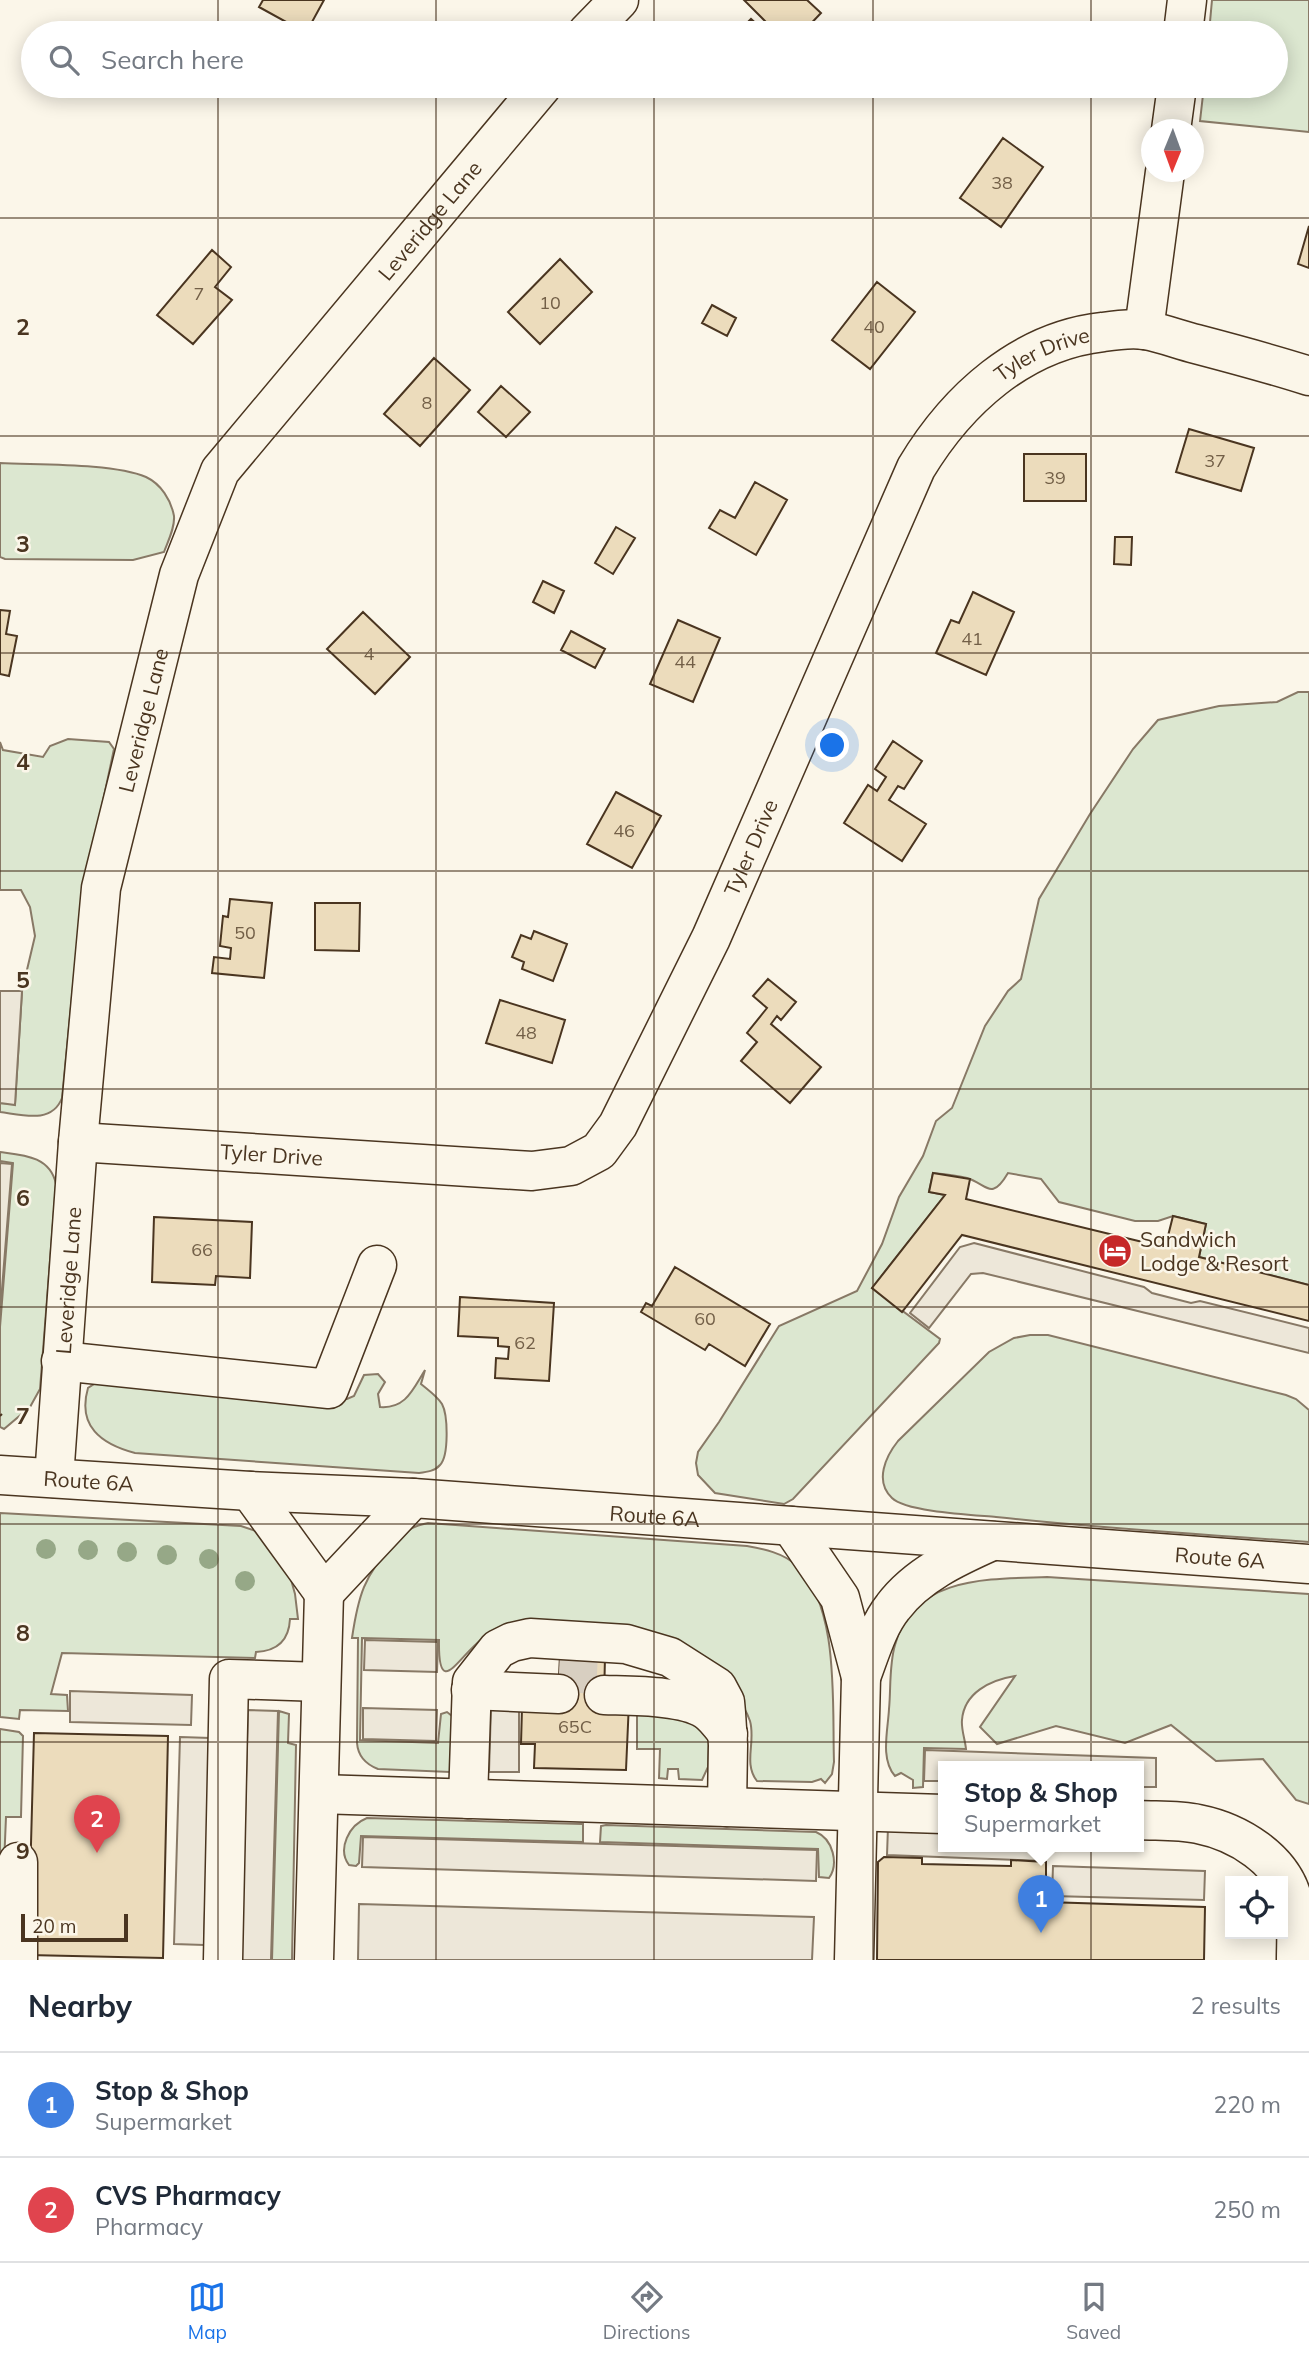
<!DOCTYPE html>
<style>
body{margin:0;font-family:Mulish,sans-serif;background:#f6f6f7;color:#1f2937}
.controls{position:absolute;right:21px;bottom:21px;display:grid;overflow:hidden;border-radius:0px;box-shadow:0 4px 18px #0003}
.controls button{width:63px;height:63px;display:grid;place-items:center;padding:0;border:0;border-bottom:2px solid #e0e1e3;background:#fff;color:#1f2937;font:35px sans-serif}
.compass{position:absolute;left:1141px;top:119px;width:63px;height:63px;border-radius:50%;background:#fff;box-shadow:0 4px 18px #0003;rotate:181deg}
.scale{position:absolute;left:21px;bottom:18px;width:107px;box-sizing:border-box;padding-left:7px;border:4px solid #4a3520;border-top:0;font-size:19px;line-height:24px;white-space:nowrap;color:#4a3520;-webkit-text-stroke:5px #fbf6e9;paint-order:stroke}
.you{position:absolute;left:833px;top:746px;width:24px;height:24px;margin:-18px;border:5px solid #fff;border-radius:50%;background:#1a73e8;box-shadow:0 0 0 10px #1a73e833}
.badge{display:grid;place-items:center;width:46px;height:46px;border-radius:50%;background:#1a73e8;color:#fff;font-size:23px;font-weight:700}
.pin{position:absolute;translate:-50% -58px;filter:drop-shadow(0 2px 4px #0008)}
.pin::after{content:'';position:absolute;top:37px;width:24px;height:21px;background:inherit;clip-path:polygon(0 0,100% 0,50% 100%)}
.popup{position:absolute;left:938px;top:1761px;width:206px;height:91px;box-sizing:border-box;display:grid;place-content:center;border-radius:0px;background:#fff;filter:drop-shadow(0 2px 5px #0005);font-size:23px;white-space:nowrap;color:#747a83}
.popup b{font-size:26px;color:#1f2937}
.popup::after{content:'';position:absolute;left:50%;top:100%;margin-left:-14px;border:14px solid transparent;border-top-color:#fff}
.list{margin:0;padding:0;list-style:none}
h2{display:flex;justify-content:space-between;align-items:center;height:91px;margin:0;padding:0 28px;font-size:30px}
h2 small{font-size:23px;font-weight:400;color:#747a83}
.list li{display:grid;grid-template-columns:46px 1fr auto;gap:21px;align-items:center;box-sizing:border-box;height:105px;padding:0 28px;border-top:2px solid #e0e1e3}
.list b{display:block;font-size:26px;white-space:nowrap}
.list p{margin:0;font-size:23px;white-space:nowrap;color:#747a83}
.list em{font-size:23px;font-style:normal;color:#747a83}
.icon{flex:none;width:38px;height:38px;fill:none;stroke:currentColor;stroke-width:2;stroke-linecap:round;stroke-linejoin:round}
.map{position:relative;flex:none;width:1309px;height:1960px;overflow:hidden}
.search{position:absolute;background:#fff;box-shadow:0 4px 18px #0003;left:21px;right:21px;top:21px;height:77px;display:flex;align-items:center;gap:18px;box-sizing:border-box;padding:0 24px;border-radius:38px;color:#747a83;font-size:26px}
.sheet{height:301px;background:#fff}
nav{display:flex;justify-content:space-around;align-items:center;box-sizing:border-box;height:98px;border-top:2px solid #e0e1e3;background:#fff;font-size:19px;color:#747a83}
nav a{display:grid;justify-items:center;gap:4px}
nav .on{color:#1a73e8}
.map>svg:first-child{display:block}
.green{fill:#dce7d0;stroke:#887966;stroke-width:2}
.parking{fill:#ede7d9;stroke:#887966;stroke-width:2}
.building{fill:#ecdcbc;stroke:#4a3520;stroke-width:2}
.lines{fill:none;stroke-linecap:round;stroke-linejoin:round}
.minor-tunnel{stroke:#d8cfc1;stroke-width:38;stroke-dasharray:38 19;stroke-linecap:butt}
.minor-casing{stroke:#4a3520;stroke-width:41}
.major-casing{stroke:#4a3520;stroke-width:41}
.minor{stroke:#fbf6e9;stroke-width:38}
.major{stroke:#fbf6e9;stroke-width:38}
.fence{stroke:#4a3520;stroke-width:2;stroke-dasharray:9 3.5;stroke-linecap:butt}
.tree{fill:#96a887}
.grid{fill:none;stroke:#4a3520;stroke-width:2;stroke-opacity:0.55}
.labels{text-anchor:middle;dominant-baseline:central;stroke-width:5;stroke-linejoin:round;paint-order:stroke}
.number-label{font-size:18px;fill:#725f47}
.street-label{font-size:21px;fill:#4a3520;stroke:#fbf6e9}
.poi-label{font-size:21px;fill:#4a3520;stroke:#fbf6e9;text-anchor:start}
.grid-label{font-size:23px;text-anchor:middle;font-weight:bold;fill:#4a3520;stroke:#fbf6e9;stroke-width:5;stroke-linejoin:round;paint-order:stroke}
</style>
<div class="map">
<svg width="1309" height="1960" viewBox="0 0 1309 1960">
<rect width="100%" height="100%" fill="#fbf6e9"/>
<path class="green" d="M 1212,0 L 1309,0 L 1309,132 L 1200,121 L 1204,86 L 1276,86 L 1276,33 L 1209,33 Z
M 0,463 C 38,465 113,463 146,477 C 161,484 171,500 174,516 C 175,528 168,541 164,552 L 133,560 L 5,559 L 0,557 Z
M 1298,692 L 1309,692 L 1309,1285 L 1199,1257 L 1206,1224 L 1173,1216 L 1158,1221 L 1135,1221 L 1059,1202 L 1041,1179 L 1008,1173 C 991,1202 987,1184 967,1178 C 956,1175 944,1174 933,1173 L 929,1192 L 945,1195 L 872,1288 L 940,1339 L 939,1343 L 793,1499 L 784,1504 L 715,1493 L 698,1475 L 696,1463 L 698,1452 L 719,1422 L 779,1326 L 857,1291 L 882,1244 L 899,1197 L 923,1156 L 936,1121 L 952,1108 L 985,1026 L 1008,991 L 1021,979 L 1039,899 L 1090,814 L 1133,749 L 1158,720 L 1219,706 L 1277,702 Z
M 68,739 L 109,742 L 114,749 L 81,905 L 62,1098 C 52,1124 23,1115 0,1112 L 0,1103 L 15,1104 L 22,991 L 35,936 L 30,907 L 21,890 L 0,890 L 0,742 L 3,750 L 43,757 L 50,746 Z
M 0,1152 C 23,1155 50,1156 56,1184 L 40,1389 L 30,1407 L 4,1429 L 0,1427 L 0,1327 L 13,1163 L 0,1161 Z
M 1030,1335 L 1048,1335 L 1286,1395 L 1296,1399 L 1309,1410 L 1309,1542 C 1204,1535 1100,1528 996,1517 C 974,1515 906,1512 892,1498 C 874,1481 886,1456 898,1441 L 989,1352 L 1014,1338 Z
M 425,1370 L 421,1384 C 428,1390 437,1396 442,1404 C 448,1415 449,1456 440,1465 C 435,1471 427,1472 419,1473 L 135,1453 C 101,1444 77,1426 88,1388 L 102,1379 L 347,1399 L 354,1396 L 364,1375 L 378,1374 L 385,1382 L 378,1394 L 380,1407 C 406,1409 413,1389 425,1370 Z
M 0,1513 L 241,1526 L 256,1531 L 290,1576 L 295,1594 L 298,1619 L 290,1619 C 289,1640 278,1651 256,1652 L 255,1658 L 62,1653 L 51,1694 L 67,1695 L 68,1711 L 20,1710 L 19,1719 L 0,1717 Z
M 428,1523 L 747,1546 C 764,1549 783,1553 796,1565 C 840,1605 832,1706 834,1762 L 832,1774 L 825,1783 L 821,1779 L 812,1782 L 757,1781 C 743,1763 756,1742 750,1721 C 743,1701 729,1687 714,1672 L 482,1639 C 458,1657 438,1701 439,1640 L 362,1638 L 360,1740 L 438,1743 L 441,1714 L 447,1712 L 452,1716 L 450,1772 L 378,1769 C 365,1764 358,1756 357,1743 L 358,1638 L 352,1638 C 358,1597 364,1575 393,1545 C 407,1532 408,1527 428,1523 Z
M 1047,1577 L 1309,1594 L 1309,1804 L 1296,1800 L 1263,1759 L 1216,1761 L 1171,1725 L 1125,1743 L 1056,1726 L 997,1744 L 980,1727 L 1015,1676 C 990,1680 964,1693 962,1720 C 961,1729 965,1739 966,1749 L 924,1748 L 923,1787 L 913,1788 L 913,1780 L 901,1773 L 895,1776 C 880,1759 888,1730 889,1709 C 891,1689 889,1665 895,1645 C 913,1575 991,1579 1047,1577 Z
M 279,1711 L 289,1714 L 288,1743 L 296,1745 L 292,1960 L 272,1960 Z
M 637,1715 L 690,1715 L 709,1739 L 708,1767 L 702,1780 L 679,1779 L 678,1769 L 668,1769 L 667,1779 L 659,1778 L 660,1749 L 637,1749 Z
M 0,1729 L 19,1732 L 23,1736 L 21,1817 L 6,1817 L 0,1960 Z
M 367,1818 L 583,1824 L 583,1842 L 361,1836 L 359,1863 L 356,1866 L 349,1865 C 337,1849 349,1825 367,1818 Z
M 606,1825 L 816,1832 C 833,1839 839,1864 829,1878 L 819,1877 L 818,1849 L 600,1842 L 601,1826 Z"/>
<path class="parking" d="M 0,991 L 22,991 L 15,1105 L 0,1103 Z
M 0,1163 L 12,1164 L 0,1314 Z
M 974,1243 L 1144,1287 L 1152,1293 L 1191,1303 L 1200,1301 L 1309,1328 L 1309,1353 L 983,1273 L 971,1274 L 929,1328 L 910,1313 L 960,1247 Z
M 365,1640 L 438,1642 L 437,1672 L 364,1670 Z
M 70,1691 L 192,1695 L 191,1725 L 70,1722 Z
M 491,1707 L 519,1708 L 519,1772 L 489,1772 Z
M 363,1708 L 437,1710 L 436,1741 L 363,1739 Z
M 248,1710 L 278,1711 L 271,1960 L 241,1960 Z
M 180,1737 L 210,1738 L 204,1945 L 174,1944 Z
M 925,1750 L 1156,1758 L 1156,1787 L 1139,1787 L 1139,1767 L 943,1767 L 943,1781 L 924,1781 Z
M 888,1827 L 943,1829 L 943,1847 L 1045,1847 L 1044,1861 L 887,1855 Z
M 363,1837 L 817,1850 L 816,1881 L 362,1867 Z
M 1053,1866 L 1205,1871 L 1204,1900 L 1052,1896 Z
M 359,1904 L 814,1917 L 812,1960 L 358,1960 Z"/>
<path class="building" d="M 263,0 L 324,0 L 306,33 L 259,7 Z
M 744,0 L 807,0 L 821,13 L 802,33 L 737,33 L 751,19 L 761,28 L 766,22 Z
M 728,26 L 736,33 L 721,33 Z
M 965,86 L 1004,86 L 1004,90 L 965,90 Z
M 1003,138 L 1043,167 L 1001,227 L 960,198 Z
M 1309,226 L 1309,268 L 1298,264 Z
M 212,250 L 231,267 L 215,287 L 232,300 L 193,344 L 157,315 Z
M 560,259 L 592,292 L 540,344 L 508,312 Z
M 877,282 L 915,312 L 870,369 L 832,340 Z
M 712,305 L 736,318 L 727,336 L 702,323 Z
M 434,358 L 470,390 L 420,446 L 384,414 Z
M 501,386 L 530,412 L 506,437 L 478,412 Z
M 1189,429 L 1254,448 L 1241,491 L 1176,472 Z
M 1024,454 L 1086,454 L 1086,501 L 1024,501 Z
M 755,482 L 787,500 L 756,555 L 709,528 L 720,510 L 735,518 Z
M 616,527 L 635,538 L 613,574 L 595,563 Z
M 1115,537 L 1132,537 L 1131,565 L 1114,564 Z
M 543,581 L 564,591 L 554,613 L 533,602 Z
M 973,592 L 1014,612 L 986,675 L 936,653 L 951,620 L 959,623 Z
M 0,610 L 10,611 L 6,634 L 17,636 L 9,676 L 0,674 Z
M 363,612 L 410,657 L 375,694 L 327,649 Z
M 678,620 L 720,638 L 693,702 L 650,684 Z
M 571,631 L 605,649 L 595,668 L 561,650 Z
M 893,741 L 922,761 L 904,789 L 898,786 L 889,800 L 926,824 L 902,861 L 844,823 L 868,785 L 877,791 L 886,777 L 875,769 Z
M 616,792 L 661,816 L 632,868 L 587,844 Z
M 230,899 L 272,903 L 264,978 L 212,973 L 214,957 L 230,959 L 231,948 L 220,946 L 223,916 L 228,917 Z
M 315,903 L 360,903 L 359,951 L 315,950 Z
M 534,931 L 567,944 L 553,981 L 522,969 L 524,962 L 512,957 L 521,935 L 531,939 Z
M 768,979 L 796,1002 L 781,1020 L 777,1016 L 771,1024 L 821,1067 L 790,1103 L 741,1061 L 757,1042 L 747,1033 L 767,1008 L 753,996 Z
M 500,1000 L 565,1020 L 552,1063 L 486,1043 Z
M 933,1173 L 970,1179 L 966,1199 L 1155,1245 L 1157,1238 L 1167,1240 L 1173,1216 L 1206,1224 L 1199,1257 L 1309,1285 L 1309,1321 L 962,1235 L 902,1312 L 872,1288 L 945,1195 L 929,1192 Z
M 154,1217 L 252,1222 L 250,1278 L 216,1276 L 215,1285 L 152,1282 Z
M 675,1267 L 770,1324 L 745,1366 L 709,1344 L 705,1350 L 641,1312 L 646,1303 L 652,1306 Z
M 460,1297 L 554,1303 L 549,1381 L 495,1378 L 496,1358 L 508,1359 L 509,1347 L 498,1346 L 498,1338 L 458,1336 Z
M 560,1655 L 605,1657 L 604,1700 L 629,1702 L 626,1770 L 534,1768 L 535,1744 L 521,1744 L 522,1708 L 558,1700 Z
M 34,1733 L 168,1736 L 163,1958 L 28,1955 Z
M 884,1857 L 922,1858 L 922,1864 L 1011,1866 L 1011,1860 L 1046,1862 L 1046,1902 L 1205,1907 L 1204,1960 L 877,1960 L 878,1862 Z"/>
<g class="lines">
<path class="minor-tunnel" d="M 559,1673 L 604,1675"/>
<g class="minor-casing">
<g id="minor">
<path d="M 587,33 L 619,0"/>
<path d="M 1183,33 L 1187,0"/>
<path d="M 1171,130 L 1177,86"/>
<path d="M 1144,330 L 1165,172"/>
<path id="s1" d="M 78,1142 L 532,1171 L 571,1166 L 599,1151 L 618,1125 L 711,938 L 916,468 C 957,400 1021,341 1103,332 C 1116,330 1132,328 1145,330 C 1162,333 1180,340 1196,344 C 1234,354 1272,364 1309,376"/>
<path d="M 61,1361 L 329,1389 L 377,1265"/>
<path id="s2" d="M 54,1478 L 78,1142 L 101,888 L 179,575 L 220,471 L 542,86"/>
<path d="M 250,1491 L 324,1593 L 413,1498"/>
<path d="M 791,1526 L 840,1598 L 861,1677 C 870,1654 877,1627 893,1607 C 917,1575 956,1557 992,1541"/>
<path d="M 471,1690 L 559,1694"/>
<path d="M 604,1695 C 631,1696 683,1695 706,1710 C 715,1716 721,1725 728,1734"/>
<path d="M 319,1794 L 943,1814"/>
<path d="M 468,1799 L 472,1682 L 498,1649 L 512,1642 L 530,1638 L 626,1644 L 670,1657 L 717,1687 L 725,1702 L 726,1713 L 728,1745 L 727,1807"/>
<path d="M 1139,1820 C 1158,1821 1179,1820 1198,1824 C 1238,1832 1283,1859 1293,1901 C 1298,1920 1296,1941 1296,1960"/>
<path d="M 18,1960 L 18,1862"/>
<path d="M 223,1960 L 229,1679 L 321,1682"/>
<path d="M 314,1960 L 324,1593"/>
<path d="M 854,1960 L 861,1677"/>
</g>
</g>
<g class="major-casing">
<g id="major">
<path id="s3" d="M 0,1475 L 250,1491 L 413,1498 L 1309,1564"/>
</g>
</g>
<use href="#minor" class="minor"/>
<use href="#major" class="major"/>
<path class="fence" d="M 0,1416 L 2,1414"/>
</g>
<g class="tree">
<circle cx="46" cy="1549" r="10"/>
<circle cx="88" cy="1550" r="10"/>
<circle cx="127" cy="1552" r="10"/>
<circle cx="167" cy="1555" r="10"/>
<circle cx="209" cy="1559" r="10"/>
<circle cx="245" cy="1581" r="10"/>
</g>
<path class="grid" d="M 218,0 L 218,33M 436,0 L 436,33M 654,0 L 654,33M 873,0 L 873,33M 1091,0 L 1091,33M 218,86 L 218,1960M 436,86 L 436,1960M 654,86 L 654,1960M 873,86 L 873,1960M 1091,86 L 1091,1960M 0,218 L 1309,218M 0,436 L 1309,436M 0,653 L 1309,653M 0,871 L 1309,871M 0,1089 L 1309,1089M 0,1307 L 1309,1307M 0,1524 L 1309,1524M 0,1742 L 1309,1742"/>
<defs>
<g id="hotel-disc" transform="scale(1.75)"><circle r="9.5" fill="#c62828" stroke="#fbf6e9"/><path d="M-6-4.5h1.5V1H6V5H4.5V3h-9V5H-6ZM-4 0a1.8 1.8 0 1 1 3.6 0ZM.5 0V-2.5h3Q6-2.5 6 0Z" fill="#fff"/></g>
</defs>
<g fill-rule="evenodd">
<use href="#hotel-disc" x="1115" y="1251"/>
</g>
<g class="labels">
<g class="number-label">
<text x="1002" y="182">38</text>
<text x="199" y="293">7</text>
<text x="550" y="302">10</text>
<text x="874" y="326">40</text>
<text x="427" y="402">8</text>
<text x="1215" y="460">37</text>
<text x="1055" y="477">39</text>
<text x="972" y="638">41</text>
<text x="369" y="653">4</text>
<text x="685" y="661">44</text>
<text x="624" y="830">46</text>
<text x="245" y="932">50</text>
<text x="526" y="1032">48</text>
<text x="202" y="1249">66</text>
<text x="705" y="1318">60</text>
<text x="525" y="1342">62</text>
<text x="575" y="1726">65C</text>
</g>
<g class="street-label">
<text stroke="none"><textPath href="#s2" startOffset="1353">Leveridge Lane</textPath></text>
<text stroke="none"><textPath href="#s1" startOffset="1454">Tyler Drive</textPath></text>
<text stroke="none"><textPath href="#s2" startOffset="765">Leveridge Lane</textPath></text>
<text stroke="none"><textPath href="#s1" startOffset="866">Tyler Drive</textPath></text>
<text stroke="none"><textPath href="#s1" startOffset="194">Tyler Drive</textPath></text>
<text stroke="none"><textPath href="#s2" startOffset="198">Leveridge Lane</textPath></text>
<text stroke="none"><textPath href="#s3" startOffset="89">Route 6A</textPath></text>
<text stroke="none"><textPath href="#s3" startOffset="656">Route 6A</textPath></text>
<text stroke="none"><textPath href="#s3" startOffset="1223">Route 6A</textPath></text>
</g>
<g class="poi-label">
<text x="1140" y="1239">Sandwich<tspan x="1140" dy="24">Lodge &amp; Resort</tspan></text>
</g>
</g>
<g class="grid-label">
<text x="23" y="335">2</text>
<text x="23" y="552">3</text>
<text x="23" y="770">4</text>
<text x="23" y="988">5</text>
<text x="23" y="1206">6</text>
<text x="23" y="1424">7</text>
<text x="23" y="1641">8</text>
<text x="23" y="1859">9</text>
</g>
</svg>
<div class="controls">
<button><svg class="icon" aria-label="locate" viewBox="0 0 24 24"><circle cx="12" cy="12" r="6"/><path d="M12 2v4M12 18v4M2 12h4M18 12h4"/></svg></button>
</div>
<svg class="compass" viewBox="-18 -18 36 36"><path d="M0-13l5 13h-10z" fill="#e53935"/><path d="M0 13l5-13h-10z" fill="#747a83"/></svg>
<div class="scale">20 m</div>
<div class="you"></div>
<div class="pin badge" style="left:1041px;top:1933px;background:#3f7fe0">1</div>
<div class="popup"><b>Stop &amp; Shop</b>Supermarket</div>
<div class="pin badge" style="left:97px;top:1853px;background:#e0444e">2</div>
<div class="search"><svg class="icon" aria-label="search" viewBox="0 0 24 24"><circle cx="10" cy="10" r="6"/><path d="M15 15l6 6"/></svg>Search here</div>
</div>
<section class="sheet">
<h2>Nearby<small>2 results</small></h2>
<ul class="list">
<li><span class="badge" style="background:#3f7fe0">1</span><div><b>Stop &amp; Shop</b><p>Supermarket</p></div><em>220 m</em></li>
<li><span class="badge" style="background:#e0444e">2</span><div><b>CVS Pharmacy</b><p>Pharmacy</p></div><em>250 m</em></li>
</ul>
</section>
<nav>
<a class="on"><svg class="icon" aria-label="map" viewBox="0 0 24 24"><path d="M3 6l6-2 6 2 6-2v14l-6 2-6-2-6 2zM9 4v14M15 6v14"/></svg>Map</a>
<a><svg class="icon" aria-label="directions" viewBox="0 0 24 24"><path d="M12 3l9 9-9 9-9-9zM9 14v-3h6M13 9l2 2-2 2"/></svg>Directions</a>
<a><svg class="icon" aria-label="saved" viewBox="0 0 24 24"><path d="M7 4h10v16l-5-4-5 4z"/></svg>Saved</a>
</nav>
